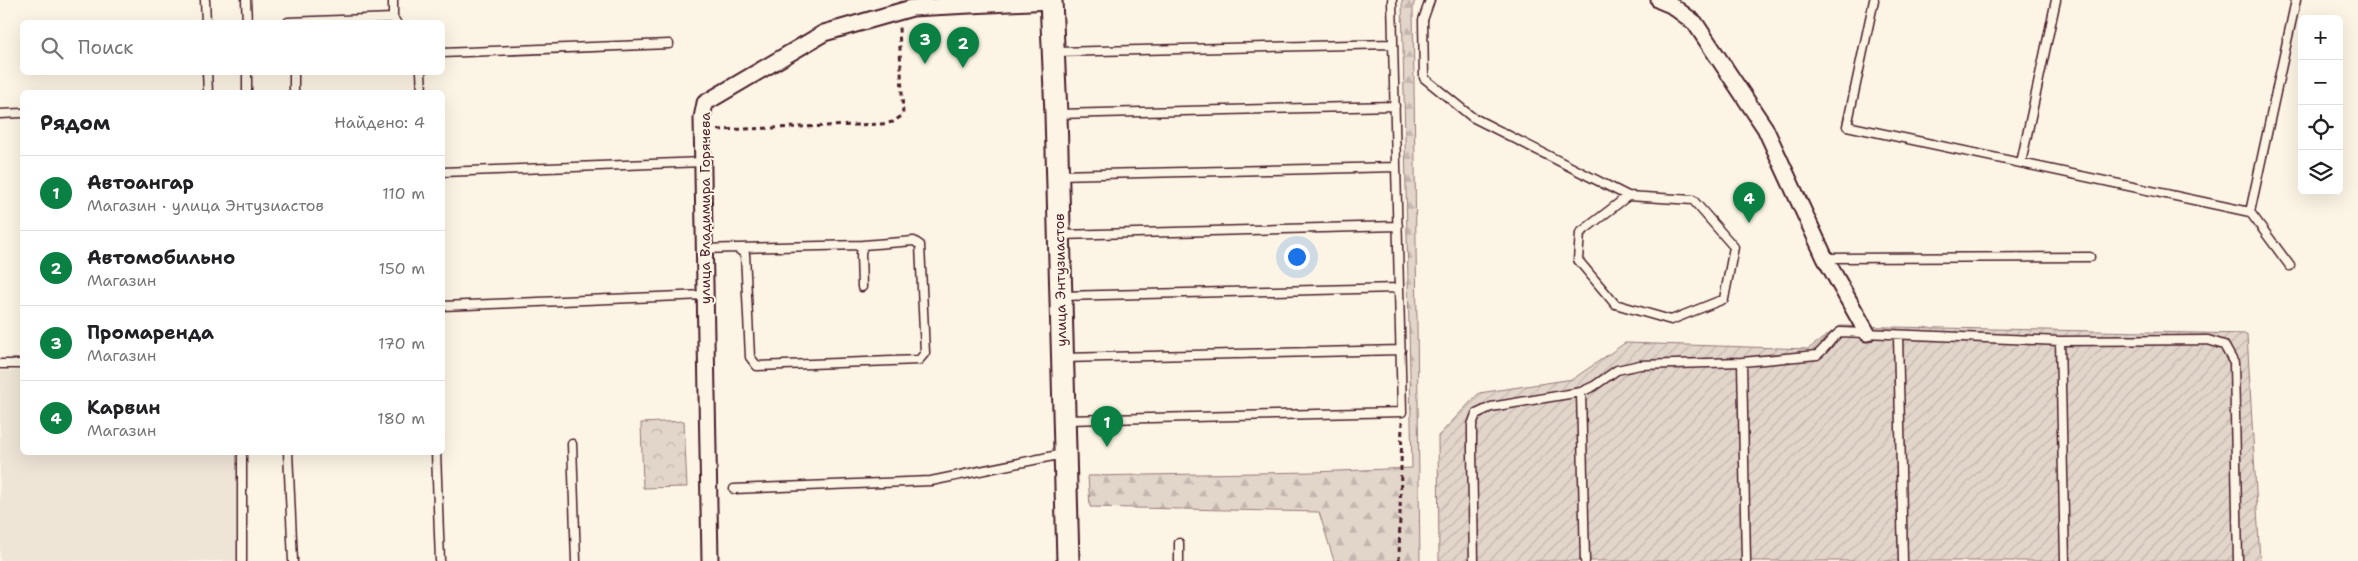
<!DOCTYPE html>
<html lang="ru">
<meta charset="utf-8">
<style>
body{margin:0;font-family:"Shantell Sans",sans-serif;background:#f6f6f6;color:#202124}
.controls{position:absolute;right:15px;top:15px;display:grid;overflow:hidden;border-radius:8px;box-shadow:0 5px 20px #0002}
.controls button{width:45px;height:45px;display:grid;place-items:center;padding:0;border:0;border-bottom:1px solid #e0e0e0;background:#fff;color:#202124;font:25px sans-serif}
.you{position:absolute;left:1296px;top:256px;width:18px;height:18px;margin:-12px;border:4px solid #fff;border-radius:50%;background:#1a73e8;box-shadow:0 0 0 8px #1a73e833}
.badge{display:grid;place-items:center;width:32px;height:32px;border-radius:50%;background:#0b8043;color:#fff;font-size:16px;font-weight:700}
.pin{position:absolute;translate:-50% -41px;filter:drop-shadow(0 1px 2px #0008)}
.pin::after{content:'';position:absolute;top:26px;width:18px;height:15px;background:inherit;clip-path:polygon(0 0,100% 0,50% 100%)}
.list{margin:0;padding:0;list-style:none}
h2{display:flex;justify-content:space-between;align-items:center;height:65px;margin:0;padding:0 20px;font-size:21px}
h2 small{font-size:16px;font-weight:400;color:#757577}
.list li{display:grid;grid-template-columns:32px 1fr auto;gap:15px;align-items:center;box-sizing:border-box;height:75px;padding:0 20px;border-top:1px solid #e0e0e0}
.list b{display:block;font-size:19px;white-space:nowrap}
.list p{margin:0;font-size:16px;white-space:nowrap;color:#757577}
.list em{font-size:16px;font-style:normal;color:#757577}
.icon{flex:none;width:28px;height:28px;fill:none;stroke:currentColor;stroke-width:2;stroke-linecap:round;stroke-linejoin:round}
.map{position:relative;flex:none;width:2358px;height:561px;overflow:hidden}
.search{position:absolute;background:#fff;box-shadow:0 5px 20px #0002;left:20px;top:20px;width:425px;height:55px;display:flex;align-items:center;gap:12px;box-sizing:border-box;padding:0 18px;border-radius:8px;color:#757577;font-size:19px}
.panel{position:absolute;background:#fff;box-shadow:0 5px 20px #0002;left:20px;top:90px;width:425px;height:365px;border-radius:8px}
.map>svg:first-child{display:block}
.built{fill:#eee5d7}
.forest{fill:url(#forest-firs);stroke:#967a7a}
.park{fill:url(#park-crowns);stroke:#967a7a}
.garden{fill:url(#garden-furrows);stroke:#967a7a}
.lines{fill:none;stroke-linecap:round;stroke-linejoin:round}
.lane-casing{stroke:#4a1f2b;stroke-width:11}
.street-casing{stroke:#4a1f2b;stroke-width:19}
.secondary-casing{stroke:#4a1f2b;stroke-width:25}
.path{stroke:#4a1f2b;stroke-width:3;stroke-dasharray:5 4;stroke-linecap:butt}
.lane{stroke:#fcf5e5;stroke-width:8}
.street{stroke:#fcf5e5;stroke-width:15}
.secondary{stroke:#fcf5e5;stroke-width:21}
.labels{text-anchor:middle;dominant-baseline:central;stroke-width:4;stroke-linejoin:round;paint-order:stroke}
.street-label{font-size:14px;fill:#4a1f2b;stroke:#fcf5e5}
</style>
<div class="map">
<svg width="2358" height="561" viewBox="0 0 2358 561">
<defs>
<pattern id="forest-firs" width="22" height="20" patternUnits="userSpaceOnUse" patternTransform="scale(1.25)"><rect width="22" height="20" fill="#e2d5ca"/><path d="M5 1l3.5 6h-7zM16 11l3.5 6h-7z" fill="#c3b6ae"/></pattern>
<pattern id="park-crowns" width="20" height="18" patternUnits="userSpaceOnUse" patternTransform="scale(1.25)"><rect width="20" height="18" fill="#e2d5ca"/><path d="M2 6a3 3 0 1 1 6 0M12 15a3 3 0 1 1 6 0" fill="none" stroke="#c3b6ae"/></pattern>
<pattern id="garden-furrows" width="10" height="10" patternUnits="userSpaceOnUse" patternTransform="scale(1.25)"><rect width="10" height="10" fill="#e2d5ca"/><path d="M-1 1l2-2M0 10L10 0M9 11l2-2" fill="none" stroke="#c3b6ae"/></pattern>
</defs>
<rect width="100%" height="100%" fill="#fcf5e5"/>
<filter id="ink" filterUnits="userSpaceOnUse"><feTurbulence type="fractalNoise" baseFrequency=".02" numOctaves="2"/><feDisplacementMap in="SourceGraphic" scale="10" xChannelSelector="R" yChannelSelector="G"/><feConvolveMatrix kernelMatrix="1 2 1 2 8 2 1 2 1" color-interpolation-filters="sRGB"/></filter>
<g filter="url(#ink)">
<path class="built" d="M 0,371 L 22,371 L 22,452 L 236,453 L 239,561 L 0,561 Z"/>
<path class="forest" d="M 1402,0 L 1415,0 L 1413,7 L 1420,561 L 1334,561 L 1319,512 L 1090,507 L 1088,476 L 1313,472 L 1412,468 Z"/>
<path class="park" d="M 684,421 L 687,487 L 643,488 L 641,423 Z"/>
<path class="garden" d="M 1840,326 L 2247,334 L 2260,561 L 1439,561 L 1438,436 L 1479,393 L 1573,379 L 1625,343 L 1808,349 Z"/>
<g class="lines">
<g class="lane-casing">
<path id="lane" d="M 205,0 L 206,22
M 246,0 L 247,22
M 393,0 L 393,18 L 396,22
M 1430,0 L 1423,20 L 1424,78 L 1472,117 L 1628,196 L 1693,200 L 1734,247 L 1724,299 L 1671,320 L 1615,304 L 1578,260 L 1580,233 L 1628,196
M 1874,0 L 1847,126 L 2250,212 L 2296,0
M 288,22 L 393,18
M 1055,52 L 1393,44
M 442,53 L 669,44
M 207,72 L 208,92
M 247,72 L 247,92
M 294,72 L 294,92
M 421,72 L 422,92
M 0,114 L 22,113
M 1057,114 L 1395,106
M 2021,163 L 2056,0
M 442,172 L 703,162
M 1058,175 L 1396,167
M 2250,212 L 2290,266
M 1060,235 L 1398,226
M 737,248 L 863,245
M 704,249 L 737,248 L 745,254 L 750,357 L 757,366 L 919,360 L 925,353 L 920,245 L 914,241 L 863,245 L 861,253 L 862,287
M 1825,258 L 2090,257
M 1061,296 L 1399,288
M 442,306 L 705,295
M 1898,335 L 1903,561
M 2060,341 L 2065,561
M 1063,358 L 1401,350
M 1742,362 L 1746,561
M 0,364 L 22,364
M 1581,392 L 1585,561
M 1066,420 L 1402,412 L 1392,0
M 572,444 L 576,561
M 242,452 L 242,561
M 288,452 L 293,561
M 436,452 L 440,561
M 734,489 L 931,481 L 1063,454
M 1179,543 L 1179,561
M 1474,561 L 1472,450 L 1472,425 L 1476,414 L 1491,407 L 1581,392 L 1594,386 L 1617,370 L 1640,365 L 1742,362 L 1817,355 C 1826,348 1831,338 1840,332 L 2060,341 L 2208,340 L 2224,345 L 2234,363 L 2238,561"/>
</g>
<g class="street-casing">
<path id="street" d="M 1659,0 L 1671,5 L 1695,23 L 1765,128 L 1825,258 L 1867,333
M 710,561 L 702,118 L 705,103 L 824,33 L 912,8 L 1051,1"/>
</g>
<g class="secondary-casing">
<path id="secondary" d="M 1051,0 L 1056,114 L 1068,561"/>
</g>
<path class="path" d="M 718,130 L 882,124 L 893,122 L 903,115 L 899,27
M 1399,561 L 1402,422"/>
<use href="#lane" class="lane"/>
<use href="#street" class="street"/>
<use href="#secondary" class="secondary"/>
</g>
</g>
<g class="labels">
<g class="street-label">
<text transform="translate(705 208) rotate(-90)">улица Владимира Горячева</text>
<text transform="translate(1060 280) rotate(-91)">улица Энтузиастов</text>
</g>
</g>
</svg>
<div class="controls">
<button>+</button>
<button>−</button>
<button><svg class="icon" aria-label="locate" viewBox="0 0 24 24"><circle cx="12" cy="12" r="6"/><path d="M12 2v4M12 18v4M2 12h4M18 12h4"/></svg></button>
<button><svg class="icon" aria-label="layers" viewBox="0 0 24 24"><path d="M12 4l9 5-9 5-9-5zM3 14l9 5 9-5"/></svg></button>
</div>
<div class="you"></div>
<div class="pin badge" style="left:1107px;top:447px">1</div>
<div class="pin badge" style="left:963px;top:68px">2</div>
<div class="pin badge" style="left:925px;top:64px">3</div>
<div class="pin badge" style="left:1749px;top:223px">4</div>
<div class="search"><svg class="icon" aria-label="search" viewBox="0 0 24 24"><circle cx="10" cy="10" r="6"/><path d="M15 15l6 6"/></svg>Поиск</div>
<section class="panel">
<h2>Рядом<small>Найдено: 4</small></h2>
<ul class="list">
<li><span class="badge">1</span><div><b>Автоангар</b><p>Магазин · улица Энтузиастов</p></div><em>110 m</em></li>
<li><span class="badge">2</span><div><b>Автомобильно</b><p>Магазин</p></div><em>150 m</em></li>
<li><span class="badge">3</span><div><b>Промаренда</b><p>Магазин</p></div><em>170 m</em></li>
<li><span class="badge">4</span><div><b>Карвин</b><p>Магазин</p></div><em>180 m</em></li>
</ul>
</section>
</div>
